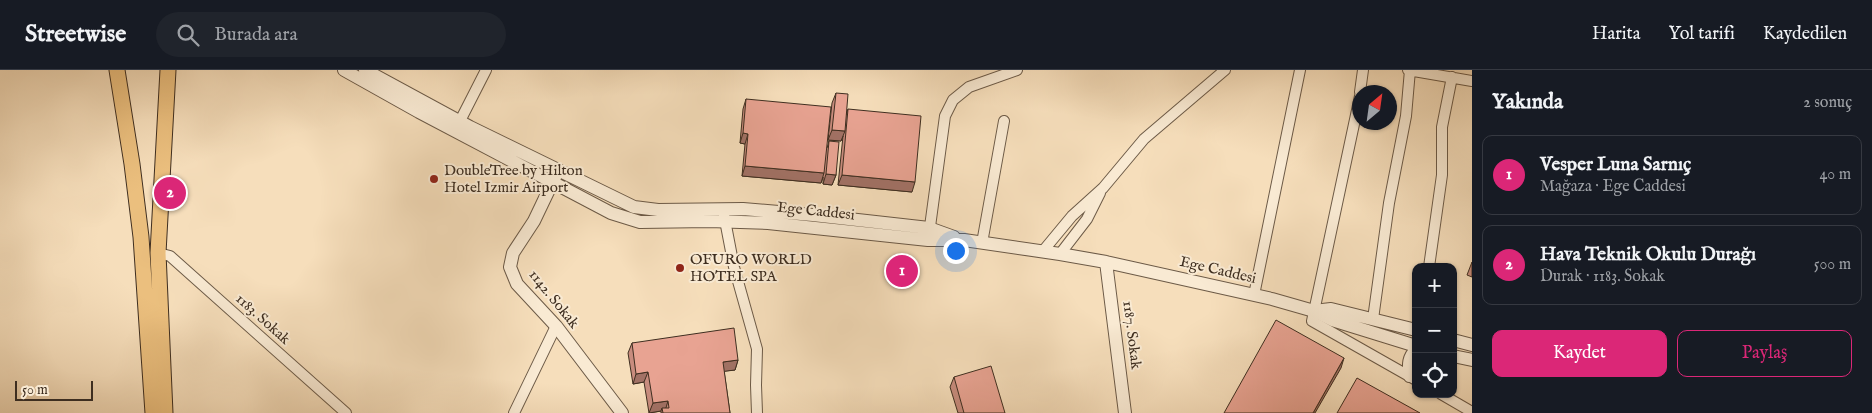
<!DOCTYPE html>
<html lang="tr">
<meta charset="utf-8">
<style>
body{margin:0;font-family:"IM FELL English",serif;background:#20242c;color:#f1f3f6}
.controls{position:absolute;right:15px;bottom:15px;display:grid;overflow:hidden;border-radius:10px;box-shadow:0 1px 4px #0004}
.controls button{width:45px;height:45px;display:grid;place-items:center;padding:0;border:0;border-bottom:1px solid #363941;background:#171b24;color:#f1f3f6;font:25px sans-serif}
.compass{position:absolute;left:1352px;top:15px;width:45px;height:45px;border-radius:50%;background:#171b24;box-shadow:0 1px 4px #0004;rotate:29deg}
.scale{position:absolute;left:15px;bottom:12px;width:78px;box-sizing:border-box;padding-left:5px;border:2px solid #3e2e20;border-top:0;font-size:14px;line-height:18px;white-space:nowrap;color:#3e2e20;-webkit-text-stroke:4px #f9ead3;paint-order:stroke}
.you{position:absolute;left:955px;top:180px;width:18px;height:18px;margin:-12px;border:4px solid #fff;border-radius:50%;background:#1a73e8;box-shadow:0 0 0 8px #1a73e833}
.badge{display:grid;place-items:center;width:32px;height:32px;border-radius:50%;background:#db2777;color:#fff;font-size:16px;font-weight:700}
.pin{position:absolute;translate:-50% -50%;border:2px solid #fff;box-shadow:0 1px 5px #0006}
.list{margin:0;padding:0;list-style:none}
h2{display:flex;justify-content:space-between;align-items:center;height:65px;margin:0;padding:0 20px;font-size:21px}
h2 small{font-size:16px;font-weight:400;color:#9ea1a6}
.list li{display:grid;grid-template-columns:32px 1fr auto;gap:15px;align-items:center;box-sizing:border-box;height:80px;margin:0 10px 10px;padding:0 10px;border:1px solid #363941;border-radius:10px}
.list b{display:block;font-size:19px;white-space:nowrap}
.list p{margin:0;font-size:16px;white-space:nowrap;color:#9ea1a6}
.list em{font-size:16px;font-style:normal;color:#9ea1a6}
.actions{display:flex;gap:10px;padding:15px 20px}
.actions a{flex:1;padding:11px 0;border:1px solid #db2777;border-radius:10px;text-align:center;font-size:18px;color:#db2777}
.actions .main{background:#db2777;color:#fff}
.icon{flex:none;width:28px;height:28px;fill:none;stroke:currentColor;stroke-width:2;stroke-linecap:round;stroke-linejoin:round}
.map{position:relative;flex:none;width:1472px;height:343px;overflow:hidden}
header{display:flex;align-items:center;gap:30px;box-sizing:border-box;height:70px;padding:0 25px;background:#171b24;border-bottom:1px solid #363941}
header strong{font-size:24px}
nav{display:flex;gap:28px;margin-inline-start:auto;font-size:18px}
.search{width:350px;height:45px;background:#20242c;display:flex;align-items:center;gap:12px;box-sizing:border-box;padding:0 18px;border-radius:28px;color:#9ea1a6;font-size:19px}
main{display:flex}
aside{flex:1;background:#171b24}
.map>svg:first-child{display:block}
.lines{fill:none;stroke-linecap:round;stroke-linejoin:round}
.minor-casing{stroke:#6c5a47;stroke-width:12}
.tertiary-casing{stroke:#6c5a47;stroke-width:14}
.primary-casing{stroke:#3e2e20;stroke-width:17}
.minor{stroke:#f9ead3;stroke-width:10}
.tertiary{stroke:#f9ead3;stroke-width:12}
.primary{stroke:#ebbf7e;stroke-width:15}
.wall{fill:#c88c7e;stroke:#3e2e20}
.shaded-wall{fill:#a27266;stroke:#3e2e20}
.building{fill:#e8a392;stroke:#3e2e20}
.poi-dot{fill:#8f2418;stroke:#f9ead3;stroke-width:2}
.labels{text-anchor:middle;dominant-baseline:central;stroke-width:4;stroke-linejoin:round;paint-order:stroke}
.poi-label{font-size:15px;fill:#3e2e20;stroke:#f9ead3;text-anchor:start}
.street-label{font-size:15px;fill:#3e2e20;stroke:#f9ead3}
</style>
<header>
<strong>Streetwise</strong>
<div class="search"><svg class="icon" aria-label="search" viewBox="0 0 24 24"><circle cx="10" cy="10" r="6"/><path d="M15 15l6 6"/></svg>Burada ara</div>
<nav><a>Harita</a><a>Yol tarifi</a><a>Kaydedilen</a></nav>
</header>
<main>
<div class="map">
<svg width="1472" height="343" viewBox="0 0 1472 343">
<rect width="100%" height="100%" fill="#f6debb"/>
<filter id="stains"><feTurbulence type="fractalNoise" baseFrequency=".004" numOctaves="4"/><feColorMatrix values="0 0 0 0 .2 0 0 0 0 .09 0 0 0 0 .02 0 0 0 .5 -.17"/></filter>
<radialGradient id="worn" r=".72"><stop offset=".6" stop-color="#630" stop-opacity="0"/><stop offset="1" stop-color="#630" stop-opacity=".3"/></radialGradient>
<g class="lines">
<g class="minor-casing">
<path id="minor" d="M 1408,0 L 1472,11
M 1360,22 L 1363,0
M 1360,26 L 1312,251 L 1416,310
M 460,51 L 486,0
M 724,145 L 734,197 L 757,279 L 756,315 L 757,343
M 929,164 L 945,46 L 953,30 L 969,17 L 1017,0
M 982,173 L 1004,51
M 1043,181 L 1072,146 L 1103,118 L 1144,69 L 1225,0
M 158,183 L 170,186 L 346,343
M 1060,184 L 1087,149 L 1100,123
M 1429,197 L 1442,105 L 1442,57 L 1452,7
M 1254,225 L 1300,0
M 1373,249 L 1389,133 L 1406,46 L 1410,0
M 1409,307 C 1407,294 1407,287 1416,278
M 1441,324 L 1472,342
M 514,343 L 556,256"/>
</g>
<g class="tertiary-casing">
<path id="tertiary" d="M 344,0 L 419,42 L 611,143 L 640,152 L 709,151 L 768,153 L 928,170 L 964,170 L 1060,184 L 1106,192 L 1272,229 L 1314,241 L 1332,250 L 1416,276
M 365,0 L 470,57 L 634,137 L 658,140 L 743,139 L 813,145 L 929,158 L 954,167
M 556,105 L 534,151 L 513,183 L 510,197 L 517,214 L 556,256 L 622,343
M 1106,192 L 1125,343
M 1314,241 L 1331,239 L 1416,260
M 1453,270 L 1472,275
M 1453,286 L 1472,290"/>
</g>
<g class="primary-casing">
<path id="primary" d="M 117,0 L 132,94 L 141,167 L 153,343
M 165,343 L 158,183 L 168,0"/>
</g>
<use href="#minor" class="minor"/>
<use href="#tertiary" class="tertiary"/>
<use href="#primary" class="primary"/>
</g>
<path class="wall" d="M 836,23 L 846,45 L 848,39 L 912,122 L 838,115 L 843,66 L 841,71 L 828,70 L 832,33 Z
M 746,29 L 827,78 L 829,71 L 836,105 L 832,115 L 823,114 L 823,107 L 821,113 L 742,106 L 745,74 L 740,73 L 743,39 Z
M 1472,192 L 1472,207 L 1467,205 Z
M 632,273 L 738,290 L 735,300 L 724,301 L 730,343 L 661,343 L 661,341 L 649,343 L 644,312 L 633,314 L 628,283 Z
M 954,307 L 1005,343 L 958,343 L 950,317 Z"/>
<path class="shaded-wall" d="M 832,60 L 845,61 L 841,71 L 828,70 Z
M 743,63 L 748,64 L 745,74 L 740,73 Z
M 745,96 L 824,103 L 821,113 L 742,106 Z
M 826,104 L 836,105 L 832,115 L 823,114 Z
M 842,105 L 915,112 L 912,122 L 838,115 Z
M 1344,288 L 1341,298 L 1315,343 L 1313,343 Z
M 738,290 L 735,300 L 719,302 L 723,292 Z
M 648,302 L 644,312 L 633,314 L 636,304 Z
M 668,331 L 665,341 L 662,338 L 661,341 L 649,343 L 653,333 Z"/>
<path class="building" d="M 836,23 L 848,24 L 845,61 L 832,60 Z
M 746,29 L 831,37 L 824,103 L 745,96 L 748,64 L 743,63 Z
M 848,39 L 921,46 L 915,112 L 842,105 Z
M 829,71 L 839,72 L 836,105 L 826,104 Z
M 1276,250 L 1344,288 L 1313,343 L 1224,343 Z
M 734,258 L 738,290 L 723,292 L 730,343 L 663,343 L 662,338 L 669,338 L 668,331 L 653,333 L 648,302 L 636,304 L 632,273 Z
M 991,296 L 1005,343 L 964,343 L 954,307 Z
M 1357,308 L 1420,343 L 1337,343 Z"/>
<g class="poi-dot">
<circle cx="434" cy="109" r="5"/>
<circle cx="680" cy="198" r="5"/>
</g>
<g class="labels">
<g class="poi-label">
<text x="444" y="100">DoubleTree by Hilton<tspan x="444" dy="17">Hotel Izmir Airport</tspan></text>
<text x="690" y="189">OFURO WORLD<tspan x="690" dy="17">HOTEL SPA</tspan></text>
</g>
<g class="street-label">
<text transform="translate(816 141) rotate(6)">Ege Caddesi</text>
<text transform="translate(1218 200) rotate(13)">Ege Caddesi</text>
<text transform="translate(554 229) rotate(51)">1142. Sokak</text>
<text transform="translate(263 249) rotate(42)">1183. Sokak</text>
<text transform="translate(1132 265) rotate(83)">1187. Sokak</text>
</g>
</g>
<rect width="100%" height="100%" filter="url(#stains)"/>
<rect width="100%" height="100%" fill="url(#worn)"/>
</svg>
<div class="controls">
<button>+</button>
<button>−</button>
<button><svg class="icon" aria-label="locate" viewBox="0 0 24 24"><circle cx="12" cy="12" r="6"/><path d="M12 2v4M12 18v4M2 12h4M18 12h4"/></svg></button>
</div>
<svg class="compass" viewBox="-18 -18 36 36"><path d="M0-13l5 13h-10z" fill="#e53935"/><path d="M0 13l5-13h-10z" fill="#9ea1a6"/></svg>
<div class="scale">50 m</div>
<div class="you"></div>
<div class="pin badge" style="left:902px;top:201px">1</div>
<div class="pin badge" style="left:170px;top:123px">2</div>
</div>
<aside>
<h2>Yakında<small>2 sonuç</small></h2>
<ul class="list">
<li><span class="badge">1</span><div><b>Vesper Luna Sarnıç</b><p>Mağaza · Ege Caddesi</p></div><em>40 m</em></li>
<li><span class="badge">2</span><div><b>Hava Teknik Okulu Durağı</b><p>Durak · 1183. Sokak</p></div><em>500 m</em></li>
</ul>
<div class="actions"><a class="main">Kaydet</a><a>Paylaş</a></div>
</aside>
</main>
